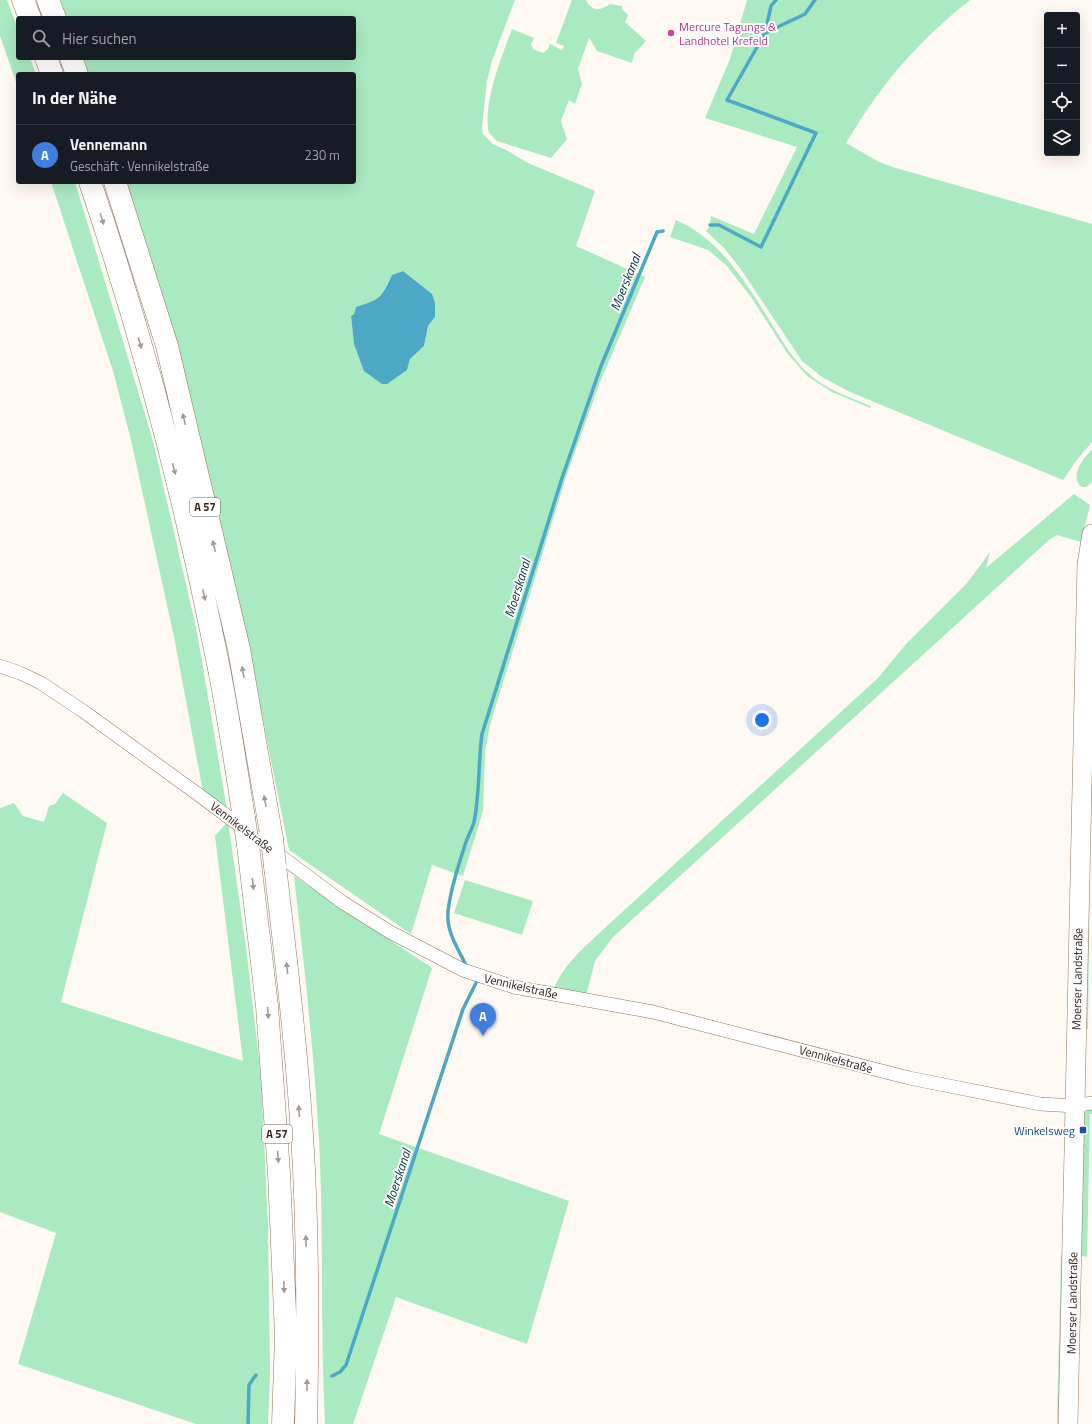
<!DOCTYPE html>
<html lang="de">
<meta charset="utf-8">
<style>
body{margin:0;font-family:"Titillium Web",sans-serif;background:#20242c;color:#f1f3f6}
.controls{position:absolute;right:12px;top:12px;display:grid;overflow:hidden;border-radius:4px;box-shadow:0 4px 16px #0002}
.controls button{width:36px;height:36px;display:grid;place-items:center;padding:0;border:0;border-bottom:1px solid #363941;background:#171b24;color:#f1f3f6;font:20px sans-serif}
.you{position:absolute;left:762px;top:720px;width:14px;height:14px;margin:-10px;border:3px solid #fff;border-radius:50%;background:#1a73e8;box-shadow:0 0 0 6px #1a73e833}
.badge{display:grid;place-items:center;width:26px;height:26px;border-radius:50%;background:#0f766e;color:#fff;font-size:13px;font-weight:700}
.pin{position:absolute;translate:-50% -33px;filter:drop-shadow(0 1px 2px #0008)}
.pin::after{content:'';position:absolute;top:21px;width:14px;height:12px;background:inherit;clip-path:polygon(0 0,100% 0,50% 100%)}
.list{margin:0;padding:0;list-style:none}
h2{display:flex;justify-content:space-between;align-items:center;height:52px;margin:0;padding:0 16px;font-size:17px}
h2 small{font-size:13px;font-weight:400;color:#9ea1a6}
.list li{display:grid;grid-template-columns:26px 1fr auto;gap:12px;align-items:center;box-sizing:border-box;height:60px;padding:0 16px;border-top:1px solid #363941}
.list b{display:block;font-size:15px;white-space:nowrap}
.list p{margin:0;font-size:13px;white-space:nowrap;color:#9ea1a6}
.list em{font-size:13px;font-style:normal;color:#9ea1a6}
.icon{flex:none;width:22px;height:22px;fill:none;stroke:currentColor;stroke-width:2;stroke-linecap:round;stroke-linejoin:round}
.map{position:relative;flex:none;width:1092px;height:1424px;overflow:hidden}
.search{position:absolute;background:#171b24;box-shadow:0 4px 16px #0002;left:16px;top:16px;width:340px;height:44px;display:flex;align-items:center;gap:10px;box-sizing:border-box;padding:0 14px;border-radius:4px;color:#9ea1a6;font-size:15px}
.panel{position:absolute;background:#171b24;box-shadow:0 4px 16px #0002;left:16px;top:72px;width:340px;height:112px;border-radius:4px}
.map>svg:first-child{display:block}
.green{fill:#a9eac0;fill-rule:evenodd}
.water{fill:#4ca8c4}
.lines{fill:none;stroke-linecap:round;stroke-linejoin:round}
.stream{stroke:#4ca8c4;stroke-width:3.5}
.minor-casing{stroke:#927861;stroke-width:14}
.secondary-casing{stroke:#927861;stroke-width:20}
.motorway-casing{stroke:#927861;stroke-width:23}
.minor{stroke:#fff;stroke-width:13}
.secondary{stroke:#fff;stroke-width:19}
.motorway{stroke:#fff;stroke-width:22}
.motorway-bridge-casing{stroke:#927861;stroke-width:23;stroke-linecap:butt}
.motorway-bridge{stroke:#fff;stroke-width:22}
.oneway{fill:#a19c98}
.hotel-dot{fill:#d1479c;stroke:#fff;stroke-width:1.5}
.transit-dot{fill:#1a4fb4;stroke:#fff;stroke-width:1.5}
.labels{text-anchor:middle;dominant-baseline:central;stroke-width:4;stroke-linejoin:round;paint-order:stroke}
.shield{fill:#fff;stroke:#6d655f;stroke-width:1}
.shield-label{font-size:11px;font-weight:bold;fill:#2e231a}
.hotel-label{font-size:12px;fill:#b23c85;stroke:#fff;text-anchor:start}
.street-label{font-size:12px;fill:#2e231a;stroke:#fff}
.transit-label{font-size:12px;fill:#164399;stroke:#fff;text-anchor:end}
.water-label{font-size:13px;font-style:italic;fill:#03303c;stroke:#fff}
</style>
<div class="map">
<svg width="1092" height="1424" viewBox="0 0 1092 1424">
<rect width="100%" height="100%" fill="#fff9f4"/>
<path class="green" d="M 0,0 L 7,0 L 18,29 L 18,58 L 30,58 L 36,74 L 18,74 L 18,88 L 0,36 Z
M 57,0 L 515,0 L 492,61 L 487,81 L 482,128 L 483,134 L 493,144 L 508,151 L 528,163 L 595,191 L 576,246 L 645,277 L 600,382 L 565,480 L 490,725 L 485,752 L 483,811 L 463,876 L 432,865 L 411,934 L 289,850 L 248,646 L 122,182 L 354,182 L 354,74 L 86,74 L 81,58 L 354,58 L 354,18 L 64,18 ZM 403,271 L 431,294 L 435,317 L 428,326 L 424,346 L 410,359 L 407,370 L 354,344 L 351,316 L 354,314 L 356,307 C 381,299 380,298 392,275 Z
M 572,0 L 586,0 C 592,12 600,11 610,4 L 622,6 L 622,9 L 628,15 L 625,22 L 646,41 L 634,54 L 632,63 L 597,51 L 589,38 L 578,69 L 582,84 L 575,104 L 569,100 L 561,121 L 567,139 L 551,158 L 497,141 L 489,133 C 482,105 502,56 512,29 L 534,38 L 531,44 L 533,49 L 543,53 L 548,49 L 550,44 L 562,50 L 564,46 L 556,43 Z
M 747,0 L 970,0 C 917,42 881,84 846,143 L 879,162 L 896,168 L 1092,224 L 1092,442 L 1076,461 L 1063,480 L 850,392 L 822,377 L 802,361 L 740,268 L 724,248 L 706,231 L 710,226 L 711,216 L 754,234 L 797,147 L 705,118 L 730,59 Z
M 51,182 L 75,182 L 153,441 L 197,632 L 227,810 L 203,792 L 174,637 L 131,440 L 113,371 Z
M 676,220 C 721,239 748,286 773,326 C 783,342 793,359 807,372 C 824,389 849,397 871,406 L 870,408 L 832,392 L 807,376 L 787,353 L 751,297 L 726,265 L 708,250 L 670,237 Z
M 1092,450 L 1092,482 L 1086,487 L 1082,487 C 1068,477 1084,457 1092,450 Z
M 1074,494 L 1090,505 L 1081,542 L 1057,535 L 1049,540 L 613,937 L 595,961 L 586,996 L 554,988 C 562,968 579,952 595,937 L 878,678 L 906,644 L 967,583 L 990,552 L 986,568 Z
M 1092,688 L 1088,1029 L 1082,1028 Z
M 63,793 L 107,823 L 61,1002 L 243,1061 L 215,836 L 228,821 L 246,947 L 261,1077 L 268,1226 L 270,1374 L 268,1424 L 196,1424 L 18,1364 L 56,1233 L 0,1212 L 0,808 L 14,803 L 23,816 L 44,822 L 49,806 L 55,804 Z
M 294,876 L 432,968 L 379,1134 L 569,1201 L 527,1344 L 396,1297 L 353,1424 L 325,1424 C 320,1330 324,1235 319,1140 C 314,1052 304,964 294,876 Z
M 465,880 L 533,901 L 522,935 L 454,913 Z
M 1092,1108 L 1092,1114 L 1090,1114 L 1087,1257 L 1078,1255 L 1084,1113 Z
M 1061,1255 L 1063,1257 L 1061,1424 L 1057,1424 Z"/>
<path class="water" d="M 403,271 L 432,294 L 435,303 L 435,317 L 428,326 L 424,346 L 410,359 L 407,370 L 387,384 L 382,384 L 364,371 L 354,344 L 351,316 L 354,314 L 356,307 C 381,299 381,298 392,275 Z"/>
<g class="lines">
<path class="stream" d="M 765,33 L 771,6 L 776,0
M 710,225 L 719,225 L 761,247 L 816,133 L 727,100 L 765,33 L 805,14 L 815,0
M 466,965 C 459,951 449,935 448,920 C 446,902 460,860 466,842 C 468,836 472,829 474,822 C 480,793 478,763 482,734 L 562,478 L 601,366 L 657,232 L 663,231
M 332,1376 L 340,1372 L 346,1365 L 463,1009 L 477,981
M 248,1424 L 249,1385 L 256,1375"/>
<g class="minor-casing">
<path id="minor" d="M 0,666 L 20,673 L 41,683 L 83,711 L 199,795 L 342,902 L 390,932 L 463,970 L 514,987 L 653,1012 L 909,1078 L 1040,1104 L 1075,1106 L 1092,1103"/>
</g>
<g class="secondary-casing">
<path id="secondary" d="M 1068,1424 L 1086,605 L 1087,564 L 1092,534"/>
</g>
<g class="motorway-casing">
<path id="motorway" d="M 23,0 L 30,18
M 48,0 L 55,18
M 46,58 L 52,74
M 71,58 L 77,74
M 90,182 C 142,335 183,491 215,649 C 227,705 235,762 244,818
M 115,182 L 167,346 L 239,649 L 272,839
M 248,845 L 267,1006 L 279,1173 L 286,1336 L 283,1424
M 275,866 C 287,967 299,1068 304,1170 C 308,1255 308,1339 306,1424"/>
</g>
<use href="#minor" class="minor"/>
<use href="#secondary" class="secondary"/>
<use href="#motorway" class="motorway"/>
<g class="motorway-bridge-casing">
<path id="motorway-bridge" d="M 244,818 L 248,845
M 272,839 L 275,866"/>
</g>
<use href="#motorway-bridge" class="motorway-bridge"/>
</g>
<defs><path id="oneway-solid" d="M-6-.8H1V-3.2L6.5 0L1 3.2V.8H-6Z"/></defs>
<g class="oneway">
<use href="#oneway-solid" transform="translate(102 219) rotate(72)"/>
<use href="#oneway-solid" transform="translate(140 343) rotate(73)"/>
<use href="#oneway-solid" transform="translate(184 419) rotate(-103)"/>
<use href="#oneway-solid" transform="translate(174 469) rotate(75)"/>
<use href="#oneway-solid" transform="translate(214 546) rotate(-103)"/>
<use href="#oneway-solid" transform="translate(204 595) rotate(78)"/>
<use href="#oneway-solid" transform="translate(243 672) rotate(-100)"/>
<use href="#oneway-solid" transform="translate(265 801) rotate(-100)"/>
<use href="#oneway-solid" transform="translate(253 884) rotate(83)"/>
<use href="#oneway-solid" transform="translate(287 968) rotate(-96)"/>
<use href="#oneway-solid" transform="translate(268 1013) rotate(86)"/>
<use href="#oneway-solid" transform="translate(299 1111) rotate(-94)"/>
<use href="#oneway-solid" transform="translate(278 1157) rotate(86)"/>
<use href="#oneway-solid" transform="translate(306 1241) rotate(-91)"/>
<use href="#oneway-solid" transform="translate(284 1287) rotate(88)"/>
<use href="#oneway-solid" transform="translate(307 1385) rotate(-89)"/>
</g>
<circle class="hotel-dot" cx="671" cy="33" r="4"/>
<rect class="transit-dot" x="1079" y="1126" width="8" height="8" rx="2"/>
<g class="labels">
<g class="shield">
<rect x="190" y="498" width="30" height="18" rx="3"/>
<rect x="262" y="1125" width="30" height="18" rx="3"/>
</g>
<g class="shield-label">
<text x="205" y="507">A 57</text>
<text x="277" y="1134">A 57</text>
</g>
<g class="hotel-label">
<text x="679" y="26">Mercure Tagungs &amp;<tspan x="679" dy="14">Landhotel Krefeld</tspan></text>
</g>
<g class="street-label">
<text transform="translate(242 827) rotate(37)">Vennikelstraße</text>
<text transform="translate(1077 979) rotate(-89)">Moerser Landstraße</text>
<text transform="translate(521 986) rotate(13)">Vennikelstraße</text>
<text transform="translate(836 1059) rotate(15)">Vennikelstraße</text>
<text transform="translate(1072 1303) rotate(-89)">Moerser Landstraße</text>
</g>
<g class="transit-label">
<text x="1075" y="1130">Winkelsweg</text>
</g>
<g class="water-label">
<text transform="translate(625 282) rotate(-68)">Moerskanal</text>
<text transform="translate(517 588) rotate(-73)">Moerskanal</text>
<text transform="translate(397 1178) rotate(-72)">Moerskanal</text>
</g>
</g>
</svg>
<div class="controls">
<button>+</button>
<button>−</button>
<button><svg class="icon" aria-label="locate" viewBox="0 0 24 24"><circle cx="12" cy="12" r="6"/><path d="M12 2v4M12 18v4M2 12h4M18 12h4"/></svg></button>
<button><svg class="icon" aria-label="layers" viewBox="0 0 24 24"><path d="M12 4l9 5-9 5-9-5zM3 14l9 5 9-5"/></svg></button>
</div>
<div class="you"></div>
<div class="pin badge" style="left:483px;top:1036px;background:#3f7fe0">A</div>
<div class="search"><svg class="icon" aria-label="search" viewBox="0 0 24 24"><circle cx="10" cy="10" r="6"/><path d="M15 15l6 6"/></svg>Hier suchen</div>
<section class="panel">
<h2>In der Nähe<small></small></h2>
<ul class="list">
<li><span class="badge" style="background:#3f7fe0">A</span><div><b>Vennemann</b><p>Geschäft · Vennikelstraße</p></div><em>230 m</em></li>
</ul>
</section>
</div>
